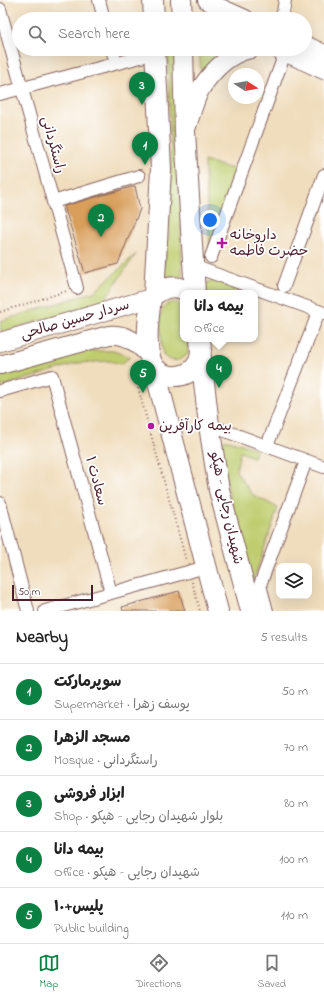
<!DOCTYPE html>
<meta charset="utf-8">
<style>
body{margin:0;font-family:"Indie Flower","Playpen Sans Arabic",sans-serif;background:#f6f6f6;color:#222}
.controls{position:absolute;right:12px;bottom:12px;display:grid;overflow:hidden;border-radius:8px;box-shadow:0 4px 16px #0002}
.controls button{width:36px;height:36px;display:grid;place-items:center;padding:0;border:0;border-bottom:1px solid #e0e0e0;background:#fff;color:#222;font:20px sans-serif}
.compass{position:absolute;left:228px;top:68px;width:36px;height:36px;border-radius:50%;background:#fff;box-shadow:0 4px 16px #0002;rotate:101deg}
.scale{position:absolute;left:12px;bottom:10px;width:81px;box-sizing:border-box;padding-left:4px;border:2px solid #4a1f2b;border-top:0;font-size:11px;line-height:14px;white-space:nowrap;color:#4a1f2b;-webkit-text-stroke:3px #fff;paint-order:stroke}
.you{position:absolute;left:210px;top:220px;width:14px;height:14px;margin:-10px;border:3px solid #fff;border-radius:50%;background:#1a73e8;box-shadow:0 0 0 6px #1a73e833}
.badge{display:grid;place-items:center;width:26px;height:26px;border-radius:50%;background:#0b8043;color:#fff;font-size:13px;font-weight:700}
.pin{position:absolute;translate:-50% -33px;filter:drop-shadow(0 1px 2px #0008)}
.pin::after{content:'';position:absolute;top:21px;width:14px;height:12px;background:inherit;clip-path:polygon(0 0,100% 0,50% 100%)}
.popup{position:absolute;left:180px;top:290px;width:78px;height:52px;box-sizing:border-box;display:grid;place-content:center;border-radius:8px;background:#fff;filter:drop-shadow(0 1px 3px #0005);font-size:13px;white-space:nowrap;color:#767676}
.popup b{font-size:15px;color:#222}
.popup::after{content:'';position:absolute;left:50%;top:100%;margin-left:-8px;border:8px solid transparent;border-top-color:#fff}
.list{margin:0;padding:0;list-style:none}
h2{display:flex;justify-content:space-between;align-items:center;height:52px;margin:0;padding:0 16px;font-size:17px}
h2 small{font-size:13px;font-weight:400;color:#767676}
.list li{display:grid;grid-template-columns:26px 1fr auto;gap:12px;align-items:center;box-sizing:border-box;height:56px;padding:0 16px;border-top:1px solid #e0e0e0}
.list b{display:block;font-size:15px;white-space:nowrap}
.list p{margin:0;font-size:13px;white-space:nowrap;color:#767676}
.list em{font-size:13px;font-style:normal;color:#767676}
.icon{flex:none;width:22px;height:22px;fill:none;stroke:currentColor;stroke-width:2;stroke-linecap:round;stroke-linejoin:round}
.map{position:relative;flex:none;width:324px;height:611px;overflow:hidden}
.search{position:absolute;background:#fff;box-shadow:0 4px 16px #0002;left:12px;right:12px;top:12px;height:44px;display:flex;align-items:center;gap:10px;box-sizing:border-box;padding:0 14px;border-radius:22px;color:#767676;font-size:15px}
.sheet{height:332px;background:#fff}
nav{display:flex;justify-content:space-around;align-items:center;box-sizing:border-box;height:56px;border-top:1px solid #e0e0e0;background:#fff;font-size:11px;color:#767676}
nav a{display:grid;justify-items:center;gap:2px}
nav .on{color:#0b8043}
.map>svg:first-child{display:block}
.green{fill:#bfcd6f;stroke:#84764d}
.building{fill:#d89e5a}
.lines{fill:none;stroke-linecap:round;stroke-linejoin:round}
.street-casing{stroke:#84625e;stroke-width:14}
.secondary-casing{stroke:#84625e;stroke-width:20}
.primary-casing{stroke:#84625e;stroke-width:22}
.path{stroke:#84625e;stroke-width:2;stroke-dasharray:1 3;stroke-linecap:butt}
.street{stroke:#fff;stroke-width:12}
.secondary{stroke:#fff;stroke-width:18}
.primary{stroke:#fff;stroke-width:20}
.poi-dot{fill:#b5179e;stroke:#fff;stroke-width:1.5}
.labels{text-anchor:middle;dominant-baseline:central;stroke-width:3.5;stroke-linejoin:round;paint-order:stroke}
.street-label{font-size:14px;fill:#4a1f2b;stroke:#fff}
.poi-label{font-size:14px;fill:#4a1f2b;stroke:#fff;text-anchor:start}
</style>
<div class="map">
<svg width="324" height="611" viewBox="0 0 324 611">
<rect width="100%" height="100%" fill="#fff"/>
<filter id="ink" filterUnits="userSpaceOnUse"><feTurbulence type="fractalNoise" baseFrequency=".025" numOctaves="2"/><feDisplacementMap in="SourceGraphic" scale="8" xChannelSelector="R" yChannelSelector="G"/><feConvolveMatrix kernelMatrix="1 2 1 2 8 2 1 2 1" color-interpolation-filters="sRGB"/></filter>
<filter id="wash" filterUnits="userSpaceOnUse"><feTurbulence type="fractalNoise" baseFrequency=".012" numOctaves="4" result="noise"/><feDisplacementMap in="SourceGraphic" scale="16" xChannelSelector="R" yChannelSelector="G"/><feGaussianBlur stdDeviation="0.9" result="paint"/><feColorMatrix in="noise" values="0 0 0 0 0 0 0 0 0 0 0 0 0 0 0 0 0 1.4 0 .05"/><feComposite in="paint" operator="in"/></filter>
<g filter="url(#wash)">
<rect width="100%" height="100%" fill="#f0ddbd"/>
<path class="green" d="M 168,49 L 177,49 L 182,277 L 162,276 L 169,234 L 171,169 Z
M 199,49 L 226,49 L 219,53 L 201,75 Z
M 204,161 L 237,170 L 210,247 Z
M 136,254 L 102,303 L 1,332 L 0,321 L 94,292 Z
M 216,281 L 235,290 L 233,293 L 203,293 L 206,283 Z
M 175,302 L 183,306 L 183,339 L 188,339 L 188,354 C 179,362 172,363 163,355 C 162,346 159,316 162,310 C 165,304 169,303 175,302 Z
M 93,351 L 113,351 L 130,357 L 121,364 L 110,361 L 78,363 L 0,387 L 0,374 L 75,352 Z
M 224,440 L 229,440 L 257,449 L 253,457 L 240,452 L 236,471 L 252,494 L 278,508 L 251,588 L 220,454 Z"/>
<g id="blocks">
<path class="building" d="M 135,186 L 140,209 L 118,264 L 85,273 L 64,206 Z
M 179,591 L 185,611 L 123,611 L 122,607 Z"/>
</g>
</g>
<g filter="url(#ink)">
<use href="#blocks" fill-opacity="0" stroke="#84625e" stroke-width="1"/>
<g class="lines">
<g class="street-casing">
<path id="street" d="M 99,0 L 104,19
M 0,9 L 77,288
M 282,19 L 285,0
M 112,49 L 116,63
M 0,94 L 156,53
M 53,202 L 139,176
M 211,257 L 285,53
M 193,266 L 324,313
M 284,286 L 324,175
M 0,391 L 52,376 L 111,593
M 209,425 L 324,467
M 267,446 L 319,311
M 0,503 L 28,611
M 45,611 L 206,567
M 267,611 L 260,585 L 306,461"/>
</g>
<g class="secondary-casing">
<path id="secondary" d="M 207,0 L 218,7 L 245,19
M 305,45 L 324,54
M 278,49 L 324,70
M 186,129 C 191,116 194,100 201,88 C 213,70 230,53 251,49
M 0,342 L 151,298
M 0,365 L 109,335 C 127,333 137,343 150,356"/>
</g>
<g class="primary-casing">
<path id="primary" d="M 153,0 L 154,19
M 181,0 L 182,19
M 183,49 L 185,132 L 195,293
M 190,293 C 176,283 162,287 151,298 C 149,316 144,346 152,363 C 160,381 189,380 198,363 C 202,356 201,347 200,339
M 154,295 L 161,169 L 155,49
M 201,357 L 209,425 L 219,490 L 251,611
M 154,367 L 218,611"/>
</g>
<path class="path" d="M 0,312 L 67,291
M 138,388 L 186,560
M 192,582 L 200,611"/>
<use href="#street" class="street"/>
<use href="#secondary" class="secondary"/>
<use href="#primary" class="primary"/>
</g>
</g>
<g class="poi-dot">
<path d="M220 237h4v4h4v4h-4v4h-4v-4h-4v-4h4z"/>
<circle cx="151" cy="426" r="4"/>
</g>
<g class="labels">
<g class="street-label">
<text transform="translate(53 145) rotate(75)">راستگردانی</text>
<text transform="translate(75 320) rotate(-16)">سردار حسین صالحی</text>
<text transform="translate(96 481) rotate(75)">سعادت ۱</text>
<text transform="translate(226 508) rotate(78)">شهیدان رجایی - هپکو</text>
</g>
<g class="poi-label">
<text x="230" y="235">داروخانه<tspan x="230" dy="16">حضرت فاطمه</tspan></text>
<text x="159" y="426">بیمه کارآفرین</text>
</g>
</g>
</svg>
<div class="controls">
<button><svg class="icon" aria-label="layers" viewBox="0 0 24 24"><path d="M12 4l9 5-9 5-9-5zM3 14l9 5 9-5"/></svg></button>
</div>
<svg class="compass" viewBox="-18 -18 36 36"><path d="M0-13l5 13h-10z" fill="#e53935"/><path d="M0 13l5-13h-10z" fill="#767676"/></svg>
<div class="scale">50 m</div>
<div class="you"></div>
<div class="pin badge" style="left:145px;top:165px">1</div>
<div class="pin badge" style="left:101px;top:237px">2</div>
<div class="pin badge" style="left:142px;top:105px">3</div>
<div class="pin badge" style="left:219px;top:388px">4</div>
<div class="popup"><b>بیمه دانا</b>Office</div>
<div class="pin badge" style="left:143px;top:393px">5</div>
<div class="search"><svg class="icon" aria-label="search" viewBox="0 0 24 24"><circle cx="10" cy="10" r="6"/><path d="M15 15l6 6"/></svg>Search here</div>
</div>
<section class="sheet">
<h2>Nearby<small>5 results</small></h2>
<ul class="list">
<li><span class="badge">1</span><div><b>سوپرمارکت</b><p>Supermarket · یوسف زهرا</p></div><em>50 m</em></li>
<li><span class="badge">2</span><div><b>مسجد الزهرا</b><p>Mosque · راستگردانی</p></div><em>70 m</em></li>
<li><span class="badge">3</span><div><b>ابزار فروشی</b><p>Shop · بلوار شهیدان رجایی - هپکو</p></div><em>80 m</em></li>
<li><span class="badge">4</span><div><b>بیمه دانا</b><p>Office · شهیدان رجایی - هپکو</p></div><em>100 m</em></li>
<li><span class="badge">5</span><div><b>پلیس+۱۰</b><p>Public building</p></div><em>110 m</em></li>
</ul>
</section>
<nav>
<a class="on"><svg class="icon" aria-label="map" viewBox="0 0 24 24"><path d="M3 6l6-2 6 2 6-2v14l-6 2-6-2-6 2zM9 4v14M15 6v14"/></svg>Map</a>
<a><svg class="icon" aria-label="directions" viewBox="0 0 24 24"><path d="M12 3l9 9-9 9-9-9zM9 14v-3h6M13 9l2 2-2 2"/></svg>Directions</a>
<a><svg class="icon" aria-label="saved" viewBox="0 0 24 24"><path d="M7 4h10v16l-5-4-5 4z"/></svg>Saved</a>
</nav>
